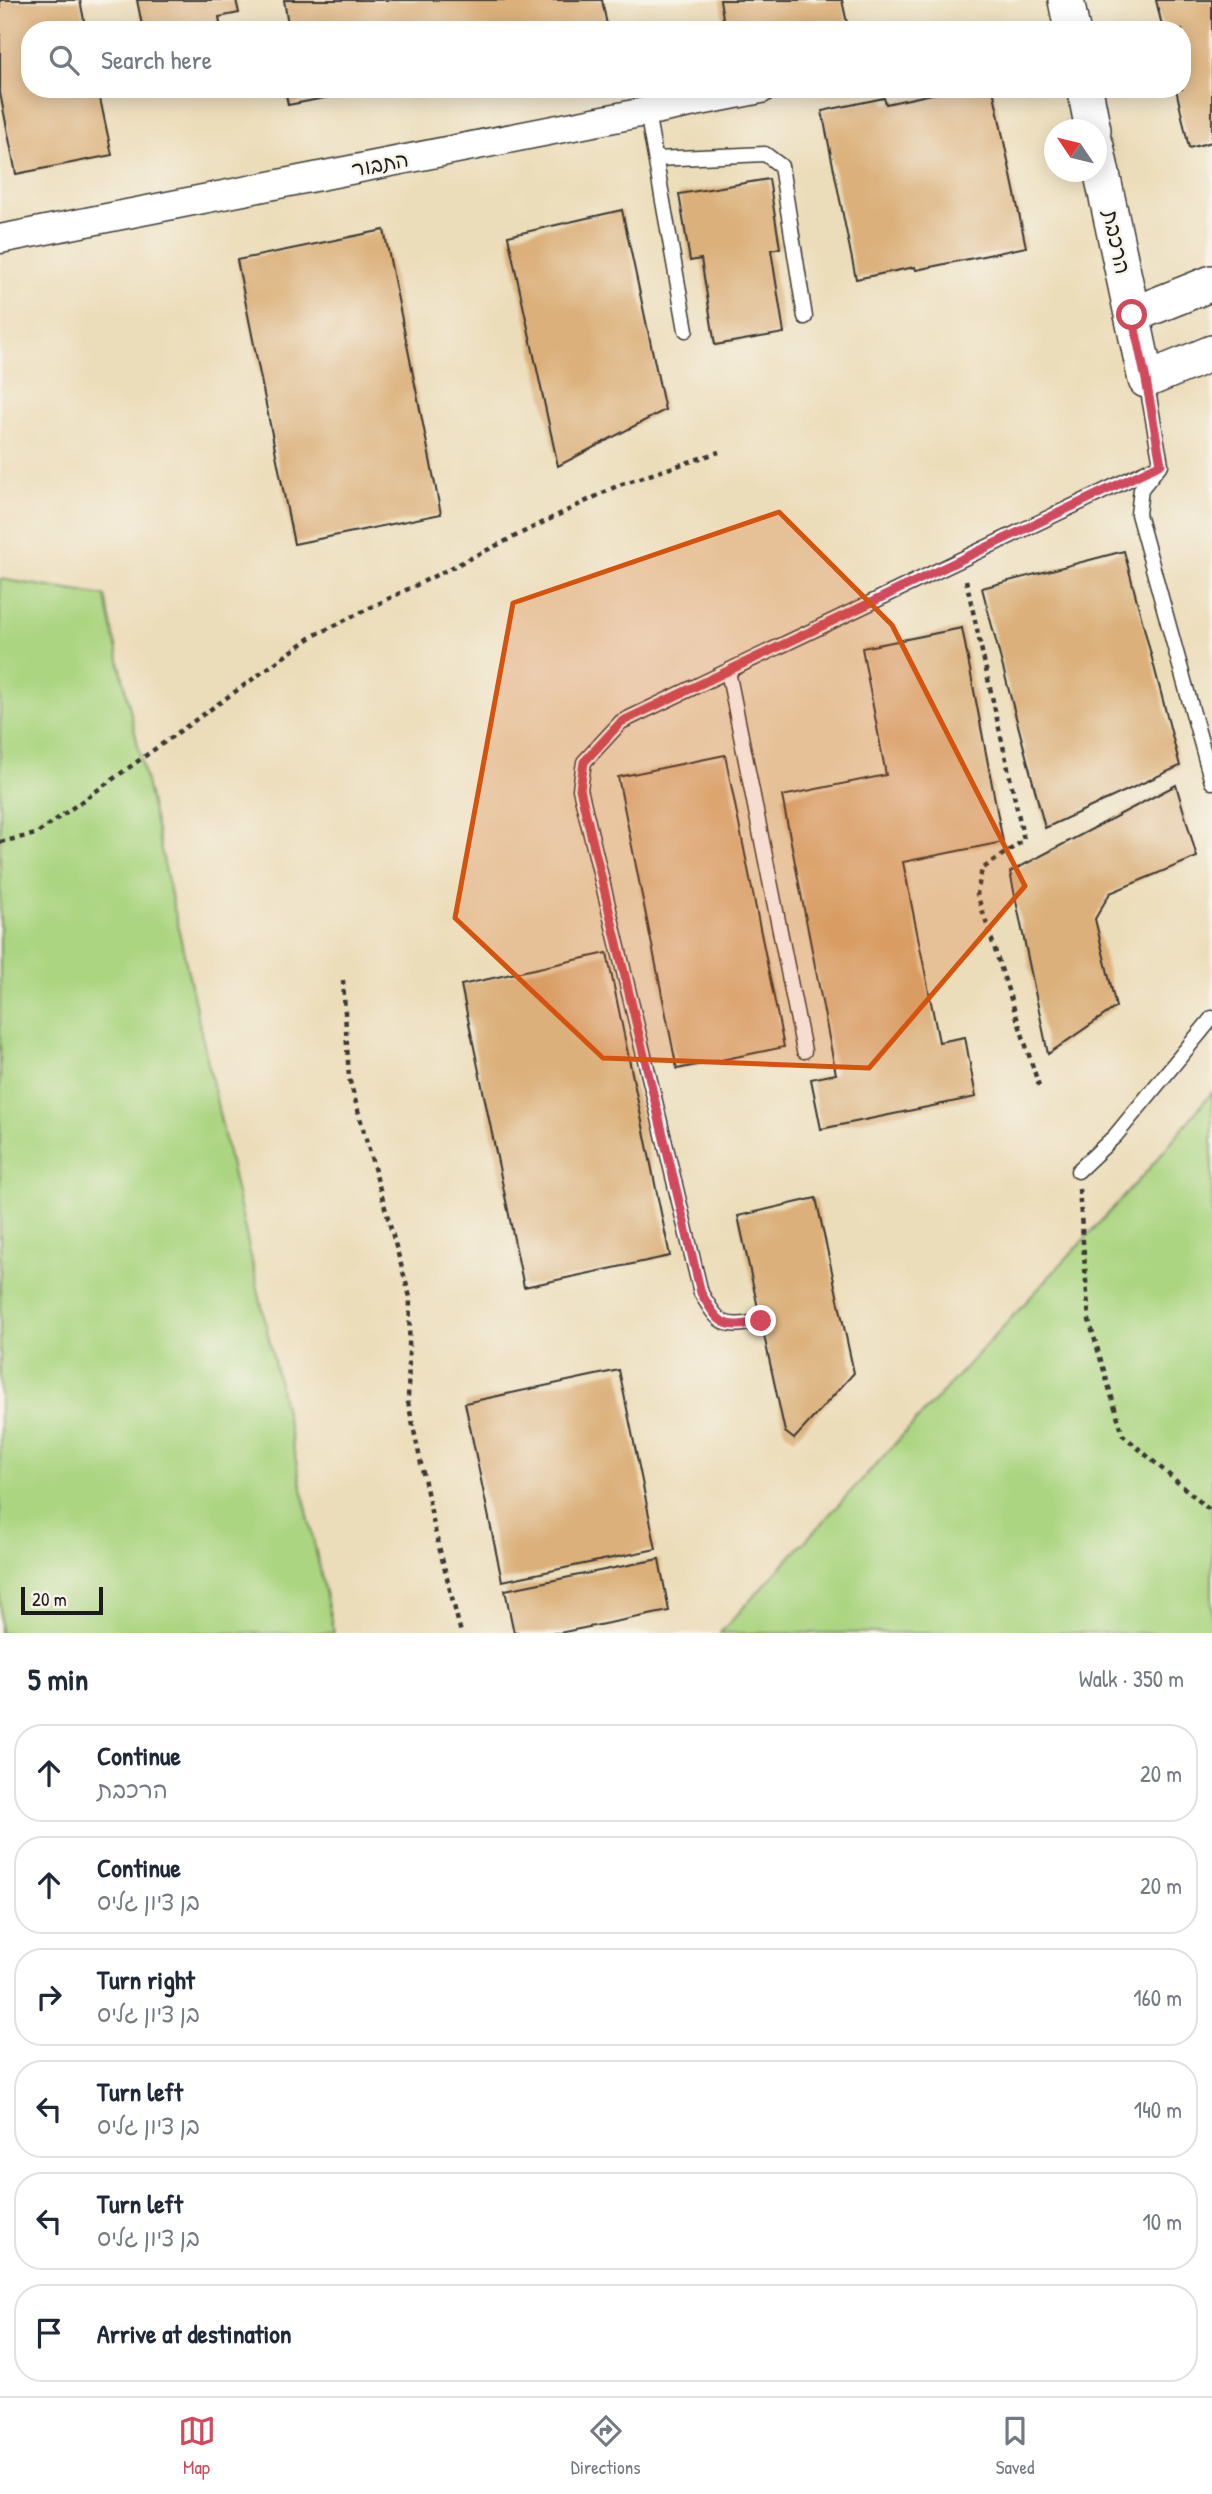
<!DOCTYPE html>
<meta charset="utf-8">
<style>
body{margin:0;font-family:"Patrick Hand","Playpen Sans Hebrew",sans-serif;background:#f6f6f7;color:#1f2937}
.compass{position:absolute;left:1044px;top:119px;width:63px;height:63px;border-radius:50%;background:#fff;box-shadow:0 4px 18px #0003;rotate:305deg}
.scale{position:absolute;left:21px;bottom:18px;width:82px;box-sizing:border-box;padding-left:7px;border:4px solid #1c1c1c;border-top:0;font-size:19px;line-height:24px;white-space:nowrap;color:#1c1c1c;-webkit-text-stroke:5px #f7f3e8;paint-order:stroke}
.stop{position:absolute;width:21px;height:21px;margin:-16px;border:5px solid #d1495b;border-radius:50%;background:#fff}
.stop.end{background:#d1495b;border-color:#fff;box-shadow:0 2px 7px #0008}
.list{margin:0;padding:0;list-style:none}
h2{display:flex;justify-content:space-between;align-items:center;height:91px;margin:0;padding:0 28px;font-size:30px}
h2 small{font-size:23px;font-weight:400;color:#747a83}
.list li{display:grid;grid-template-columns:46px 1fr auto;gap:21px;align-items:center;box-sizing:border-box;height:98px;margin:0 14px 14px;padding:0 14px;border:2px solid #e0e1e3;border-radius:28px}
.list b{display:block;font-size:26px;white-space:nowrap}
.list p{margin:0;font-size:23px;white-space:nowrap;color:#747a83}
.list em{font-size:23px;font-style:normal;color:#747a83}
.icon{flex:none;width:38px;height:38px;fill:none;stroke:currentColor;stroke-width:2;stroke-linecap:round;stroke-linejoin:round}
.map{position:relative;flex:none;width:1212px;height:1633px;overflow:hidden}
.search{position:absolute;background:#fff;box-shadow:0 4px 18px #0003;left:21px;right:21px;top:21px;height:77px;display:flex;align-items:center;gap:18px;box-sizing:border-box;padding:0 24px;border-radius:28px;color:#747a83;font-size:26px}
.sheet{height:763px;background:#fff}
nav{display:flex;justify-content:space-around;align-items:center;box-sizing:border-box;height:98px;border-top:2px solid #e0e1e3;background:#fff;font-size:19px;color:#747a83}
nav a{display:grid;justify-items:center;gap:4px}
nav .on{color:#d1495b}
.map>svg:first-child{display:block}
.green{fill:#abd581;stroke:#64784e;stroke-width:2}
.building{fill:#dbb07a}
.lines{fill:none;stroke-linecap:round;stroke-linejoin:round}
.service-casing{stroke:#3b3934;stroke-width:17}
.minor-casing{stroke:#3b3934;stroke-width:31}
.tertiary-casing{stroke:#3b3934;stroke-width:38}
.path{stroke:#3b3934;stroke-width:4.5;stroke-dasharray:5 5;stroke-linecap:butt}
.service{stroke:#fff;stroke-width:14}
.minor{stroke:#fff;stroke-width:28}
.tertiary{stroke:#fff;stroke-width:35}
.route{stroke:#d1495b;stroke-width:9}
.marked{fill:#d4530e;fill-opacity:0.2;stroke:#d4530e;stroke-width:5;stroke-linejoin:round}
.labels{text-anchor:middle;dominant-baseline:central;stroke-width:5;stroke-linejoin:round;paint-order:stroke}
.street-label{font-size:21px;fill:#1c1c1c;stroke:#f7f3e8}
</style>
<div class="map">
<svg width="1212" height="1633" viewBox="0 0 1212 1633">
<rect width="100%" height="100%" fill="#f7f3e8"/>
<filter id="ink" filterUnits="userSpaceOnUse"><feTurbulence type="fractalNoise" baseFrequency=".0143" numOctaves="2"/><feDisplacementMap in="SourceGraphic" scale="14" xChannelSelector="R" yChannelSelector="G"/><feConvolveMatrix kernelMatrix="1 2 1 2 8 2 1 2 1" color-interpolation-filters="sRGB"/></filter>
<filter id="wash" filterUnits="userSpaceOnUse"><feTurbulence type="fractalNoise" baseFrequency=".00686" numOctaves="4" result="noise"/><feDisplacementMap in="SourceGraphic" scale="28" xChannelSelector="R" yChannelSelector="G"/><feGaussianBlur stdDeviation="1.57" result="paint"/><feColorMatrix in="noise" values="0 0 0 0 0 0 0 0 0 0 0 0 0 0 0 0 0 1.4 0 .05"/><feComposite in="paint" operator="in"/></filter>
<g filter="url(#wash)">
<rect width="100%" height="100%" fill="#ecddba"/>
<path class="green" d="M 0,579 L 105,596 L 334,1633 L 0,1633 Z
M 1212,1092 L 1212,1633 L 720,1633 L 1148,1170 Z"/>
<g id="blocks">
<path class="building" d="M 0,0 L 80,0 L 86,30 L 30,30 L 30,89 L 98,89 L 112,155 L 16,174 L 0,93 Z
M 137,0 L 236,0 L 239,13 L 219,17 L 221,30 L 181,30 L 180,25 L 158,30 L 143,30 Z
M 284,0 L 602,0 L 608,30 L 289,30 Z
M 720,0 L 842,0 L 847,23 L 807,30 L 725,30 Z
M 1156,0 L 1212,0 L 1212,142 L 1189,148 L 1176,89 L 1182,89 L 1182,30 L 1163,30 Z
M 285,89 L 366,89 L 366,90 L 288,105 Z
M 955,89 L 993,89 L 1026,247 L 916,270 L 915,267 L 856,279 L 822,111 L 884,98 L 886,104 Z
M 769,179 L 780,248 L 771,250 L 784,333 L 715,345 L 701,259 L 690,261 L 679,194 Z
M 622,210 L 665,410 L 558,466 L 508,236 Z
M 384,230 L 441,514 L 294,544 L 237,260 Z
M 1124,551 L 1180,766 L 1045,828 L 982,588 Z
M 962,628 L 1003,842 L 903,862 L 939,1042 L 965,1037 L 976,1097 L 821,1129 L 811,1079 L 836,1074 L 782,796 L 886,775 L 862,648 Z
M 725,755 L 784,1047 L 677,1069 L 618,777 Z
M 1176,785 L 1197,857 L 1110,893 L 1095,919 L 1116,1007 L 1048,1054 L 1010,872 Z
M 607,953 L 670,1256 L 524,1287 L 461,985 Z
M 816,1198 L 854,1373 L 794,1439 L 785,1432 L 738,1216 Z
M 619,1370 L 656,1549 L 502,1581 L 465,1403 Z
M 659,1559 L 669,1611 L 559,1633 L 514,1633 L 505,1590 Z"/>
</g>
</g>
<g filter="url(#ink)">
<use href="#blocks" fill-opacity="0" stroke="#3b3934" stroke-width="2"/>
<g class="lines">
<g class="service-casing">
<path id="service" d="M 647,112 L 686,330
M 656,159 L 765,154 L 781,166 L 805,317
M 1160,465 L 1141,489 L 1138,514 L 1212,782
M 728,671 L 804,1051
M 1078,1171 L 1115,1136 L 1212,1018
M 761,1321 C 723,1329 720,1325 701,1293 L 580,789 L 584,762 L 621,722 L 1161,464 L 1146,380"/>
</g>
<g class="minor-casing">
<path id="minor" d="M 0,239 L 761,89"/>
</g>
<g class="tertiary-casing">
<path id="tertiary" d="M 1066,0 L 1072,30
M 1085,89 L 1093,130
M 1096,146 L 1146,380 L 1212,353
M 1132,315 L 1212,283"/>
</g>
<path class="path" d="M 966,580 L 1024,840 L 982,869 L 977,894 L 1039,1086
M 0,842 L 36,834 L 313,636 L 619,485 L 719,452
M 343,980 L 349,1078 L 410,1297 L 408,1402 L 436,1535 L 461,1633
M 1079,1189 L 1089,1320 L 1123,1435 L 1212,1512"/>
<use href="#service" class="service"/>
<use href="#minor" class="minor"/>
<use href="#tertiary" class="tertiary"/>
</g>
</g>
<g class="lines" filter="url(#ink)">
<path class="route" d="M 761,1321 C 723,1330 720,1325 701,1293 L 580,789 L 584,762 L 621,722 L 1161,464 L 1146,380 L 1132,315"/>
</g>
<path class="marked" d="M 779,512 L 892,625 L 1025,886 L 869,1068 L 603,1058 L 455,918 L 513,603 Z"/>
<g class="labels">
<g class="street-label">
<text transform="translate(380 164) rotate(-11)">התבור</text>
<text transform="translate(1117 242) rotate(78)">הרכבת</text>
</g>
</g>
</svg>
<svg class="compass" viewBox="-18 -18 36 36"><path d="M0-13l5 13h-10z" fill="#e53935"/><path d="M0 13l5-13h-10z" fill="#747a83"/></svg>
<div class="scale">20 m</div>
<div class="stop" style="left:1132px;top:315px"></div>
<div class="stop end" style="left:761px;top:1321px"></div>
<div class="search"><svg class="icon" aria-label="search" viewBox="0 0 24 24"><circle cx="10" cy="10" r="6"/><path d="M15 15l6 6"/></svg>Search here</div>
</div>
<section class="sheet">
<h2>5 min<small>Walk · 350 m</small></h2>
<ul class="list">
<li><svg class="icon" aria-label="ahead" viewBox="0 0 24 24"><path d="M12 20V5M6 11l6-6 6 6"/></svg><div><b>Continue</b><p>הרכבת</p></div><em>20 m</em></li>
<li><svg class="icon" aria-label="ahead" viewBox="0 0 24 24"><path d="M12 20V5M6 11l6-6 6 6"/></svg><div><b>Continue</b><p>בן ציון גליס</p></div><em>20 m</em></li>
<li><svg class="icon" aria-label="right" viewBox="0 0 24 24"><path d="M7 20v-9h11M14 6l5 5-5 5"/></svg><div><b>Turn right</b><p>בן ציון גליס</p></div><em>160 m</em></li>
<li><svg class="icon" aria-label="left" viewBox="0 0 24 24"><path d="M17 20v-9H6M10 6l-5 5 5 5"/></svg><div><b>Turn left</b><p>בן ציון גליס</p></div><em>140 m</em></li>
<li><svg class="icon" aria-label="left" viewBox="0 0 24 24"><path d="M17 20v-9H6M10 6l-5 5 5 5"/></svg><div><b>Turn left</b><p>בן ציון גליס</p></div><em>10 m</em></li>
<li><svg class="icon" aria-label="arrive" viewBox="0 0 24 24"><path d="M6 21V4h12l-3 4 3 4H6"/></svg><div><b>Arrive at destination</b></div></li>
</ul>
</section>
<nav>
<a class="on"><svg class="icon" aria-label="map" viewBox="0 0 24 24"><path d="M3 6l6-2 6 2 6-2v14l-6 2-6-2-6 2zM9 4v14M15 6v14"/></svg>Map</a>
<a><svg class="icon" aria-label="directions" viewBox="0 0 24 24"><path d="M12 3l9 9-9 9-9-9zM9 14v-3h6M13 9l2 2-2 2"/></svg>Directions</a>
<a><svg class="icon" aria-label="saved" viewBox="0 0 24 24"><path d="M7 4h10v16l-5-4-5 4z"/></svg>Saved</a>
</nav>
